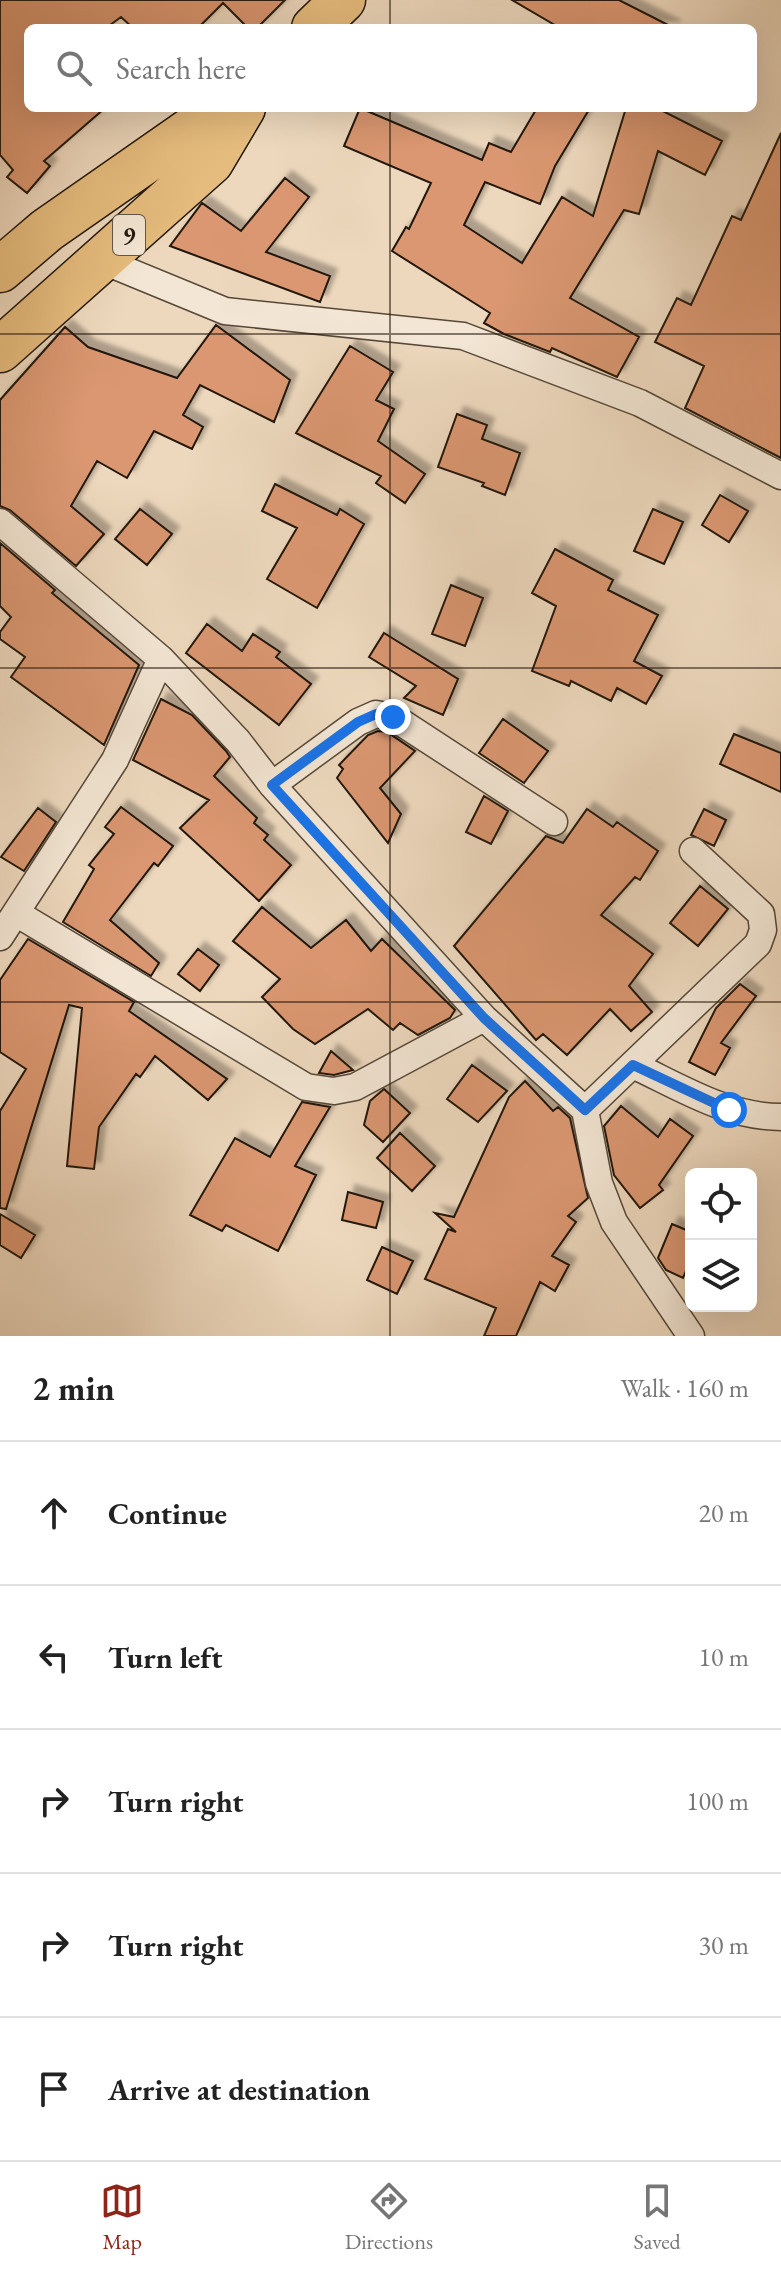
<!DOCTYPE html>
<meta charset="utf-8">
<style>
body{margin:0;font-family:"EB Garamond",serif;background:#f2f2f2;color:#222}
.controls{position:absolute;right:24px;bottom:24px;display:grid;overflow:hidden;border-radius:12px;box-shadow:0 8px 32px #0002}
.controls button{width:72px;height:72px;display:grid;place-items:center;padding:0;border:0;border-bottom:2px solid #e0e0e0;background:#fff;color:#222;font:40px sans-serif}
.stop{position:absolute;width:24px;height:24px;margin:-18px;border:6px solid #1a73e8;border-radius:50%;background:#fff}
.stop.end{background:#1a73e8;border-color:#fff;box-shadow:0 2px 8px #0008}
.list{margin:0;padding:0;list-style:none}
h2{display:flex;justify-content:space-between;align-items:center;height:104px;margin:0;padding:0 32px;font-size:34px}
h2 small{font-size:26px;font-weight:400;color:#767676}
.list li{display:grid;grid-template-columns:52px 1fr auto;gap:24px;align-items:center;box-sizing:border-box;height:144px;padding:0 32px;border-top:2px solid #e0e0e0}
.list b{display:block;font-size:30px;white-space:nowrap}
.list em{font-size:26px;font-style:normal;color:#767676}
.icon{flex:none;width:44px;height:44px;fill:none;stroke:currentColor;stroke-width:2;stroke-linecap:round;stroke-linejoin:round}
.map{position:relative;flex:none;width:781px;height:1336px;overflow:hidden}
.search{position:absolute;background:#fff;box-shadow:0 8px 32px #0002;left:24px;right:24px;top:24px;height:88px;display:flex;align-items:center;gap:20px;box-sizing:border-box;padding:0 28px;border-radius:12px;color:#767676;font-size:30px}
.sheet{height:824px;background:#fff}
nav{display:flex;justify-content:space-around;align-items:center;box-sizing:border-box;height:112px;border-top:2px solid #e0e0e0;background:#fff;font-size:22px;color:#767676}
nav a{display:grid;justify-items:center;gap:4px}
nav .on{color:#8f2418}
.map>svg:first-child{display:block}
.building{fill:#da9771;stroke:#22180d;stroke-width:2;filter:url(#shadow)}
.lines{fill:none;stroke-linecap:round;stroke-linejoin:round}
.minor-casing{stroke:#554839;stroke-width:29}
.trunk-casing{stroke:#22180d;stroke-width:47}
.minor{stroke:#f3e6d4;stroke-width:26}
.trunk{stroke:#e6bc7e;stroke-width:44}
.route{stroke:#1a73e8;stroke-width:10}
.grid{fill:none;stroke:#22180d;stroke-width:2;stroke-opacity:0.55}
.labels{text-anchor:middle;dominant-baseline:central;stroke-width:7;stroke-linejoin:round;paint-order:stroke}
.shield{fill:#f3e6d4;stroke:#615649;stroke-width:2}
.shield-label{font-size:24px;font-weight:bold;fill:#22180d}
</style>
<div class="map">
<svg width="781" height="1336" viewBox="0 0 781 1336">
<defs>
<filter id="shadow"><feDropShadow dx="7" dy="-7" stdDeviation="2" flood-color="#0004"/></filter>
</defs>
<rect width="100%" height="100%" fill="#edd8bd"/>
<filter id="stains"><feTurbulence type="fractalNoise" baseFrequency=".0025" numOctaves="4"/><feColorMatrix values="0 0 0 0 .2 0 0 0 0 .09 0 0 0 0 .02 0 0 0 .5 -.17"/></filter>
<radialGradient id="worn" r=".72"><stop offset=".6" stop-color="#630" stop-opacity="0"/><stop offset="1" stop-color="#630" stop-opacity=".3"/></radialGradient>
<path class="building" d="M 0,0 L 285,0 L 257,28 L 248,28 L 223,3 L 198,28 L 133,28 L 121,17 L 106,28 L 28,28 L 28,108 L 105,108 L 44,161 L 50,166 L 27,193 L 7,177 L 13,170 L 0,155 Z
M 512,0 L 619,0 L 674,28 L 560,28 Z
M 360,108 L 482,160 L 489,143 L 511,152 L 537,108 L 590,108 L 555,166 L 540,204 L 485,182 L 464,225 L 522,263 L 562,197 L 593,216 L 626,108 L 657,108 L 722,141 L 705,175 L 658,151 L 639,214 L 624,210 L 570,298 L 639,337 L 617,377 L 552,348 L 550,352 L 504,334 L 484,323 L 490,313 L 392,251 L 406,227 L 409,229 L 431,183 L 344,146 Z
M 781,133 L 781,458 L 685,408 L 704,366 L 655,342 L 677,298 L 691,305 L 732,216 L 741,220 Z
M 285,178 L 309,197 L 266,252 L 330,276 L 320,302 L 170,246 L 202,203 L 241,231 Z
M 216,325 L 290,380 L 274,422 L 200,385 L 183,415 L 203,427 L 192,449 L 154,431 L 127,478 L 97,461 L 71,506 L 104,534 L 76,566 L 10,510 L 0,506 L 0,400 L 65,327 L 88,347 L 177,378 Z
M 350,346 L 393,372 L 376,400 L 394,409 L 378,441 L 425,474 L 405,503 L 376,483 L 381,476 L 296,433 Z
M 457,414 L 487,425 L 482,439 L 520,453 L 505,495 L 482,486 L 484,483 L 438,467 Z
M 275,484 L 337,515 L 340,509 L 364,524 L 317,608 L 267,579 L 297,528 L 262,511 Z
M 720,495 L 748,511 L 729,542 L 702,525 Z
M 140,509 L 172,534 L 147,565 L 115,539 Z
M 653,509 L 683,522 L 664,564 L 634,551 Z
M 0,543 L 55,590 L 52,593 L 139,665 L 104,745 L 11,677 L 25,657 L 0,639 L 0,632 L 11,617 L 0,606 Z
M 555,549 L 613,580 L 608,590 L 658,615 L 634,661 L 662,676 L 646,704 L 617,688 L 611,701 L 571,681 L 569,686 L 532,671 L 556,606 L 532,593 Z
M 451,585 L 483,598 L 465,646 L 432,634 Z
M 207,624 L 242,651 L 253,634 L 280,652 L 276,657 L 311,684 L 279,725 L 186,653 Z
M 384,633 L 458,679 L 443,715 L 404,698 L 416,686 L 369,657 Z
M 161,699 L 192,715 L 226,751 L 230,757 L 214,776 L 257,818 L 254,823 L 268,835 L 264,840 L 291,865 L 259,901 L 180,828 L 209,800 L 133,760 Z
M 503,719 L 548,751 L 524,783 L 479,753 Z
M 378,731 L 387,732 L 415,751 L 380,788 L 401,814 L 388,843 L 337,778 L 343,769 L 339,765 L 368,735 Z
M 734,734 L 781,753 L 781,792 L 720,764 Z
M 484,796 L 508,811 L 491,844 L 466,832 Z
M 121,807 L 173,846 L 158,866 L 154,863 L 110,920 L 159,963 L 151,976 L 63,922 L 94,869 L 89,865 L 114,834 L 105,827 Z
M 38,808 L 56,822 L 24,871 L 1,857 Z
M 587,809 L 613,827 L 617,822 L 658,851 L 640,880 L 635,877 L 601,915 L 653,954 L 629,986 L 652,1012 L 631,1031 L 610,1009 L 567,1055 L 543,1034 L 536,1040 L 454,946 L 546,836 L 563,843 Z
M 704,809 L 726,820 L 714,846 L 691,835 Z
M 700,886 L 728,909 L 698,946 L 670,923 Z
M 262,907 L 311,948 L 346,920 L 371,951 L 382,939 L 455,1010 L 450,1018 L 418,1035 L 400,1023 L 393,1030 L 368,1009 L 315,1044 L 293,1029 L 262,997 L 280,979 L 233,941 Z
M 28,939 L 134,1002 L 129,1011 L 227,1079 L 208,1100 L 155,1056 L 140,1077 L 136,1074 L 99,1127 L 94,1169 L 67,1166 L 82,1008 L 69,1005 L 6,1209 L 0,1208 L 0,1111 L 26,1069 L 0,1052 L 0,980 Z
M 198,949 L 219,965 L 200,991 L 178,974 Z
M 740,984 L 756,996 L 721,1043 L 730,1048 L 715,1075 L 689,1062 L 716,1008 Z
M 331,1051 L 353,1070 L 334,1075 L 319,1073 Z
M 472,1065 L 507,1091 L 478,1122 L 447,1099 Z
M 525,1081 L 553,1111 L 558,1107 L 570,1118 L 588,1198 L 568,1216 L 576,1222 L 552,1256 L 569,1265 L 555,1291 L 540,1282 L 516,1336 L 484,1336 L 496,1308 L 425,1279 L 448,1229 L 456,1232 L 435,1213 L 454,1217 L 509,1097 Z
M 384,1089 L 410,1113 L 383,1142 L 364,1125 L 370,1101 Z
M 302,1102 L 330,1107 L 295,1166 L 316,1175 L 278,1251 L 226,1225 L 222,1231 L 190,1215 L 235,1138 L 270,1157 Z
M 621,1106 L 658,1137 L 670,1119 L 693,1136 L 659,1185 L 663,1190 L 640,1208 L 614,1175 L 604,1126 Z
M 400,1133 L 435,1166 L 412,1191 L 377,1158 Z
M 348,1192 L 383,1202 L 376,1228 L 342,1220 Z
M 0,1214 L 35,1235 L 21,1258 L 0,1245 Z
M 672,1224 L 691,1232 L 691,1259 L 683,1278 L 666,1270 L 658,1258 Z
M 382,1247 L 413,1261 L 397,1294 L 367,1280 Z"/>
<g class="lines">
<g class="minor-casing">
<path id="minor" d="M 101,260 L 225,311 L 463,336 L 640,403 L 781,476
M 0,522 L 161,659 L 238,741 L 272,785 L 484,1018 L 585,1110 L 758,944 L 763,930 L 761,914 L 693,851
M 272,785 L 358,722 L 376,714 L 393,717 L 554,822
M 16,913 L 306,1087 L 334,1091 L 355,1087 L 484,1018
M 0,937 L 115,760 L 161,659
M 633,1065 C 680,1087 727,1117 781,1117
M 585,1110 L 599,1183 L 614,1222 L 691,1336"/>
</g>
<g class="trunk-casing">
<path id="trunk" d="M 314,28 L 343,0
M 0,270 L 47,230 L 222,108
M 0,350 L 211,162 L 243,108"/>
</g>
<use href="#minor" class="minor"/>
<use href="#trunk" class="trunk"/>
</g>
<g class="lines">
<path class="route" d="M 393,717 L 376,714 L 358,722 L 272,785 L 484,1018 L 585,1110 L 633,1065 L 729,1110"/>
</g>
<path class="grid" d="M 390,0 L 390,28M 390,108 L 390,1336M 0,334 L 781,334M 0,668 L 781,668M 0,1002 L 781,1002"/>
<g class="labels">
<rect class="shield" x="113" y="215" width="32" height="40" rx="6"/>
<g class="shield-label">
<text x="129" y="235">9</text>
</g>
</g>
<rect width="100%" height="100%" filter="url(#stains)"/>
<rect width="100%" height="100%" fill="url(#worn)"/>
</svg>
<div class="controls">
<button><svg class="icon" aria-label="locate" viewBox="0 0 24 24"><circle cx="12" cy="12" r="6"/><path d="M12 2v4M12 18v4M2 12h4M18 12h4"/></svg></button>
<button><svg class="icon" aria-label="layers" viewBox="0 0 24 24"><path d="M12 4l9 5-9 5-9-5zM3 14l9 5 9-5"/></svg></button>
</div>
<div class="stop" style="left:729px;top:1110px"></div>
<div class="stop end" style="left:393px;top:717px"></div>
<div class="search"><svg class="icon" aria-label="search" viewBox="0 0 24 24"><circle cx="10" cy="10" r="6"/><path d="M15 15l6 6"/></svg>Search here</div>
</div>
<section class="sheet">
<h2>2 min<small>Walk · 160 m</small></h2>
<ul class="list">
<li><svg class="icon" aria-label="ahead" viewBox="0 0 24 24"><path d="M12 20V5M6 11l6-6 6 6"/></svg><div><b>Continue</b></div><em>20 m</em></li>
<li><svg class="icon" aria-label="left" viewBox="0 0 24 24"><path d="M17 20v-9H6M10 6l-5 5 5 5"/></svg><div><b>Turn left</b></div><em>10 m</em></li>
<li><svg class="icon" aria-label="right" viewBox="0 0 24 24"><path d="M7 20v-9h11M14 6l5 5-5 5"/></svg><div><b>Turn right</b></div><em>100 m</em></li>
<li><svg class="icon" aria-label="right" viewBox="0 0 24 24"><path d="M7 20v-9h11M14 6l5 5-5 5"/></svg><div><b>Turn right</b></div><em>30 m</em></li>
<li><svg class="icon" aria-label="arrive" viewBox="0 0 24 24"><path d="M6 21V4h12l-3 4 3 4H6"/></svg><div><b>Arrive at destination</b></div></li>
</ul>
</section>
<nav>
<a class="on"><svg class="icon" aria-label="map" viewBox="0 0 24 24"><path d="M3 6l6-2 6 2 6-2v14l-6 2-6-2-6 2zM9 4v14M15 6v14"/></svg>Map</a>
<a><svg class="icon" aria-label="directions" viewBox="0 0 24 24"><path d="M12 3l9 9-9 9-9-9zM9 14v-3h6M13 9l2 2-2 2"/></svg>Directions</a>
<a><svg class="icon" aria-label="saved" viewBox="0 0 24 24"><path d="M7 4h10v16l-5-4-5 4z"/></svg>Saved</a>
</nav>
